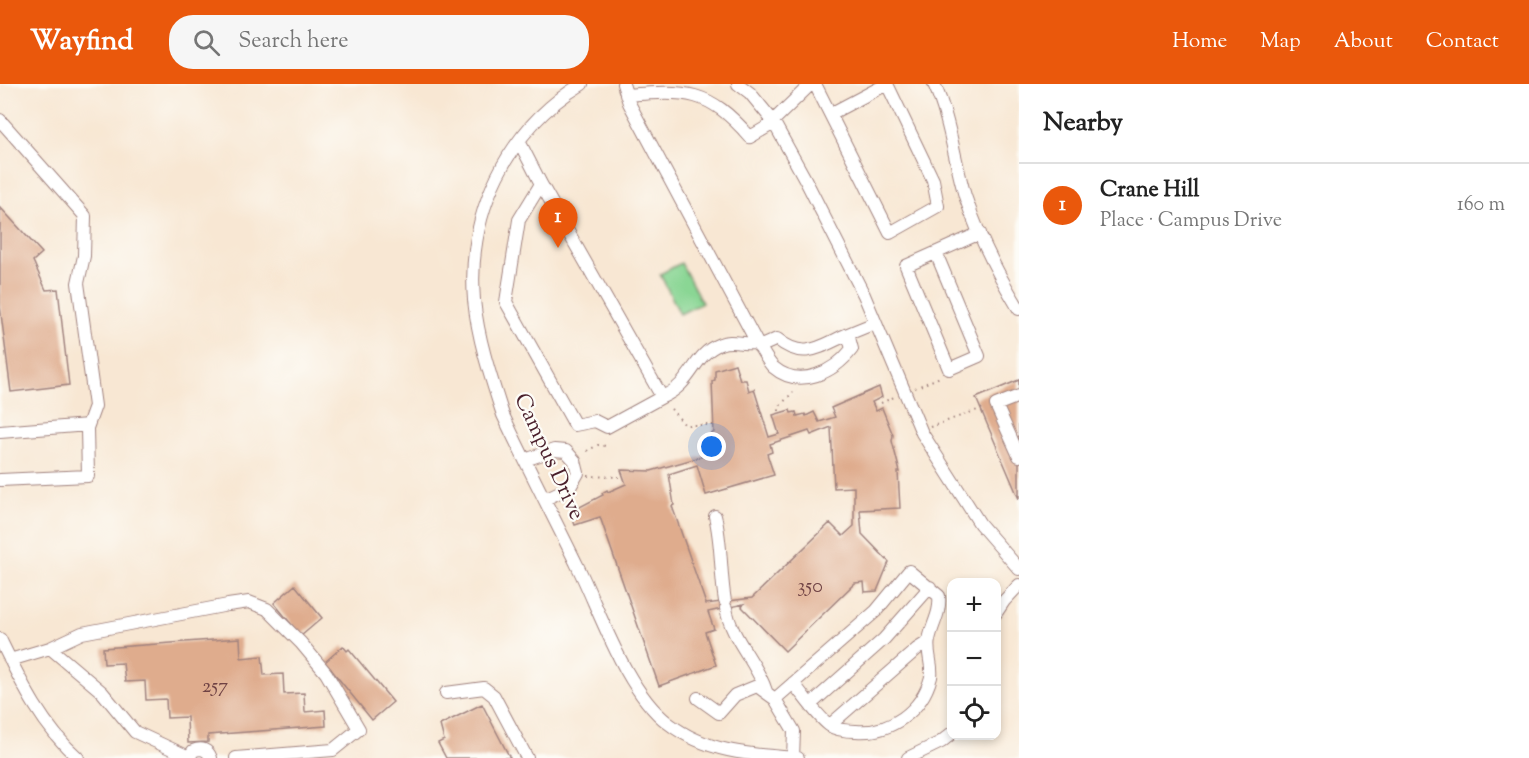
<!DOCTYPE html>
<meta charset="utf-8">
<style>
body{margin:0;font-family:"Sorts Mill Goudy",serif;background:#f6f6f6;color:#222}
.controls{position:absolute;right:18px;bottom:18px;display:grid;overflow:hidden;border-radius:12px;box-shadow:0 3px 9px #0003}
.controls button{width:54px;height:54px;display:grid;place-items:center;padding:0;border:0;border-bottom:2px solid #e0e0e0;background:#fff;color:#222;font:30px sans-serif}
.you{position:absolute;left:712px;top:363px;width:21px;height:21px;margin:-15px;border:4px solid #fff;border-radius:50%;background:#1a73e8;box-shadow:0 0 0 9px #1a73e833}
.badge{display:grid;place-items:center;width:39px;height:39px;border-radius:50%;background:#ea580c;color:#fff;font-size:20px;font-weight:700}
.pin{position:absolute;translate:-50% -50px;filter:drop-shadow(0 2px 3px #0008)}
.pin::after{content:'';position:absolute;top:32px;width:21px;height:18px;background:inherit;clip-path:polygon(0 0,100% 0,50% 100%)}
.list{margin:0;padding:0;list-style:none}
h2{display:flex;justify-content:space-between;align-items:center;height:78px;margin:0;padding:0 24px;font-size:26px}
h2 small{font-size:20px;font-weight:400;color:#767676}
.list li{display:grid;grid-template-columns:39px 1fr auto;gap:18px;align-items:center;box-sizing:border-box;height:84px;padding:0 24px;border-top:2px solid #e0e0e0}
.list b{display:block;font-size:22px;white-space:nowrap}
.list p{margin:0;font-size:20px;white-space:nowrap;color:#767676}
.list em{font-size:20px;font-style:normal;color:#767676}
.icon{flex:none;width:33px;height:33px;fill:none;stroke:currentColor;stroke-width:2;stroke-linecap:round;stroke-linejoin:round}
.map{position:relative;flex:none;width:1019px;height:674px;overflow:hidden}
header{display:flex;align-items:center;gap:36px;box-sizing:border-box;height:84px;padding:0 30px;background:#ea580c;color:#fff}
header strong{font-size:28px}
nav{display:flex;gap:33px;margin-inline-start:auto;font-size:21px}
.search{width:420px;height:54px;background:#f6f6f6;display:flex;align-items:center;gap:15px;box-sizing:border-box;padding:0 21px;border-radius:24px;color:#767676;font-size:22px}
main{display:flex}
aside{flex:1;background:#fff}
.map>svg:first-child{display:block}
.green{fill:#8ad694;stroke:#6a7a60;stroke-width:1.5}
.building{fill:#dfac8d;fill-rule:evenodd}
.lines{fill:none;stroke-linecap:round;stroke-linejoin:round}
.minor-casing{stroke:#a1837f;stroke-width:14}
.path{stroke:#a1837f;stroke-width:2;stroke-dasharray:1.5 4.5;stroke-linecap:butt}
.minor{stroke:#fff;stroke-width:12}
.labels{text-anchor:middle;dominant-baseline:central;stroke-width:4.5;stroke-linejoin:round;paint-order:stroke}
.number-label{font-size:20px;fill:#6f4244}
.street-label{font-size:22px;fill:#4a1f2b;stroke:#fdfcf7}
</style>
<header>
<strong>Wayfind</strong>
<div class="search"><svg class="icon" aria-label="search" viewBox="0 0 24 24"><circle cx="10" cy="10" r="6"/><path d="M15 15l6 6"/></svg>Search here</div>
<nav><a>Home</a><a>Map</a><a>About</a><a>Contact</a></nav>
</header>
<main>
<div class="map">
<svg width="1019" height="674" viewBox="0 0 1019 674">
<rect width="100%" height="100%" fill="#fdfcf7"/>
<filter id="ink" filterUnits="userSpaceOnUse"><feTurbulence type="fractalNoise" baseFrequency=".0167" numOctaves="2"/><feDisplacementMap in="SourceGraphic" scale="12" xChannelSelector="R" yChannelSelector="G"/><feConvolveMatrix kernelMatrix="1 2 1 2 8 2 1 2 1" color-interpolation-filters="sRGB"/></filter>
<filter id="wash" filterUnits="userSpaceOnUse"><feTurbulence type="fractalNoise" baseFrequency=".008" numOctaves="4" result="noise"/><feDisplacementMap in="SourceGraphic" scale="24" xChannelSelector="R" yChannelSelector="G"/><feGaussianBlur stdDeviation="1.35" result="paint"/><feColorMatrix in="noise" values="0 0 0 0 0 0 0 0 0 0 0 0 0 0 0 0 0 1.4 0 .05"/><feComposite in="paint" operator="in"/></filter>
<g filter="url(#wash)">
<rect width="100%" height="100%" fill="#f8e7d3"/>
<path class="green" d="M 681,179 L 702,219 L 680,230 L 660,190 Z"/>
<g id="blocks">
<path class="building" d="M 0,123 L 42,169 L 33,177 L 46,206 L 58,205 L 69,301 L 11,308 L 0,222 Z
M 735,280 L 740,296 L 746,296 L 749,307 L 754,305 L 769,353 L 779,350 L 773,331 L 790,326 L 791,329 L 796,328 L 797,332 L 805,330 L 806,332 L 814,328 L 819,338 L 835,333 L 831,324 L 879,303 L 882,313 L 872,318 L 876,327 L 882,324 L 893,351 L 892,357 L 900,388 L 898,388 L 900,424 L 860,426 L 862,450 L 889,478 L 877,507 L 865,508 L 864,498 L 855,499 L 785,567 L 742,523 L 744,520 L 708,528 L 714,545 L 705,548 L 716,581 L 659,602 L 600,433 L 575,441 L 570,428 L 603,411 L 602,409 L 607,406 L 608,408 L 626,400 L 621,386 L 651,387 L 704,372 L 700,358 L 714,348 L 712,297 L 715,296 L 715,286 ZM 831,343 L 834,404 L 854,403 L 854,442 L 843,452 L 830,439 L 752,514 L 706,520 L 672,422 L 674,421 L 669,390 L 697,381 L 706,411 L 774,391 L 767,370 L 772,368 L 770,360 L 809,347 L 811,351 Z
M 1019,296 L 1019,415 L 976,314 Z
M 295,501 L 322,534 L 301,552 L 274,519 Z
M 240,554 L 241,574 L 262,572 L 264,591 L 283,590 L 284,610 L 304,609 L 305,628 L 325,626 L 326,642 L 208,651 L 208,658 L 188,659 L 187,633 L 167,634 L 166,615 L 146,616 L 145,597 L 125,598 L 123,579 L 104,580 L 103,564 Z
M 343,562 L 347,567 L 349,565 L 393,618 L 372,636 L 325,578 Z
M 482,620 L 510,674 L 446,674 L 438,659 L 444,656 L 440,641 Z"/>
</g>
</g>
<g filter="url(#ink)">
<use href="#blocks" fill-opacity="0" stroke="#a1837f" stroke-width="1.5"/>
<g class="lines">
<g class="minor-casing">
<path id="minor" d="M 582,0 C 507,45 467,129 474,216 C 478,256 491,294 503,331 C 527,382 553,432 578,483 C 601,530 626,607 668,639 C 707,669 752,671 798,674
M 623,0 L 629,19 L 757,259 C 762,266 767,277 773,283 C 800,306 834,288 852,265 L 848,250 L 875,239
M 738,0 L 750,9 L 773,37 L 805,95 L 864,211 L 922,349 L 980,440 L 1019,485
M 815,0 L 890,149 L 938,122 L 933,96 L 887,0 L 832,29
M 934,0 C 950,35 954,75 965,112 C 978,151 997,189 1019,225
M 626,11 C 687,6 708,5 750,53 L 774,39
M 0,36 L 85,132 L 84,172 L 78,199 L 95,322 L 87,344 L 88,392 L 0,396
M 773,37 L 811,0
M 519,57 L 541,100 L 519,136 L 506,218 L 575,341 L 595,337 L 607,343 L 662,313 L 541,100
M 936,169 L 979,272 L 949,285 L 906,182 L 980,149
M 759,263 L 777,255 C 804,277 819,263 848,250
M 1019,312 L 996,321 L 1019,372
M 662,313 C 694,299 692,271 720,260 C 731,255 744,261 757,259
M 0,348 L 88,341
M 525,376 L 554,366 L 566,367 L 575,377 L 578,389 L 570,403 L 545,415
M 715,432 C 722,460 720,488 725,517
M 726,524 C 731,555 757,578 766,607
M 996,529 L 1004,517 L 1019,501
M 0,555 C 21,598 41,641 78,674
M 50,564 L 102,608 L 135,648 L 189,673
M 10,576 L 50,564 L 82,549 L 228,521 L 249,518 L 267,525 L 301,559 L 326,589 L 359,645 L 333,666 L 236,674
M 793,599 C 804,612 816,631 829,641 C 836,646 848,647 856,647 C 890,650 922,627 931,593 C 933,580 926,568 929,556 C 932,540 941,529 939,512 L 909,487 L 876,527 L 775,615 L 794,647 L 793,674
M 446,609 L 484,604 L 494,612 L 527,674
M 698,614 L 719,629 L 735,611 L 757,602 L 775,615
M 811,620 L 884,555 L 930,503
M 830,641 L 917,565 L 928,558
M 189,674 L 193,667 C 202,663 208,666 211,674
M 908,674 L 941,658 L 952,649"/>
</g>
<path class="path" d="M 915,304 L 940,293
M 881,319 L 894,313
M 671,325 L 685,341 L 714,341
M 779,327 L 779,323 L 793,308
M 930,343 L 986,323
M 587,367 L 598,361 L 606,362
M 588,392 L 619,393"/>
<use href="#minor" class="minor"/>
</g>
</g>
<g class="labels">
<g class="number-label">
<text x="810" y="503">350</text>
<text x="215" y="603">257</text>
</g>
<g class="street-label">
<text transform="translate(548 373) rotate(65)">Campus Drive</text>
</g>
</g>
</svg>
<div class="controls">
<button>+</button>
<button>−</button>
<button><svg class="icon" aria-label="locate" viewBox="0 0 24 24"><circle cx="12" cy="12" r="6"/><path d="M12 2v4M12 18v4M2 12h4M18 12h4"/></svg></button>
</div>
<div class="you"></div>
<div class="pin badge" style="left:558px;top:164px">1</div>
</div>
<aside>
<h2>Nearby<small></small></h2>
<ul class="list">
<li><span class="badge">1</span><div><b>Crane Hill</b><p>Place · Campus Drive</p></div><em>160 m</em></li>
</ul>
</aside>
</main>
